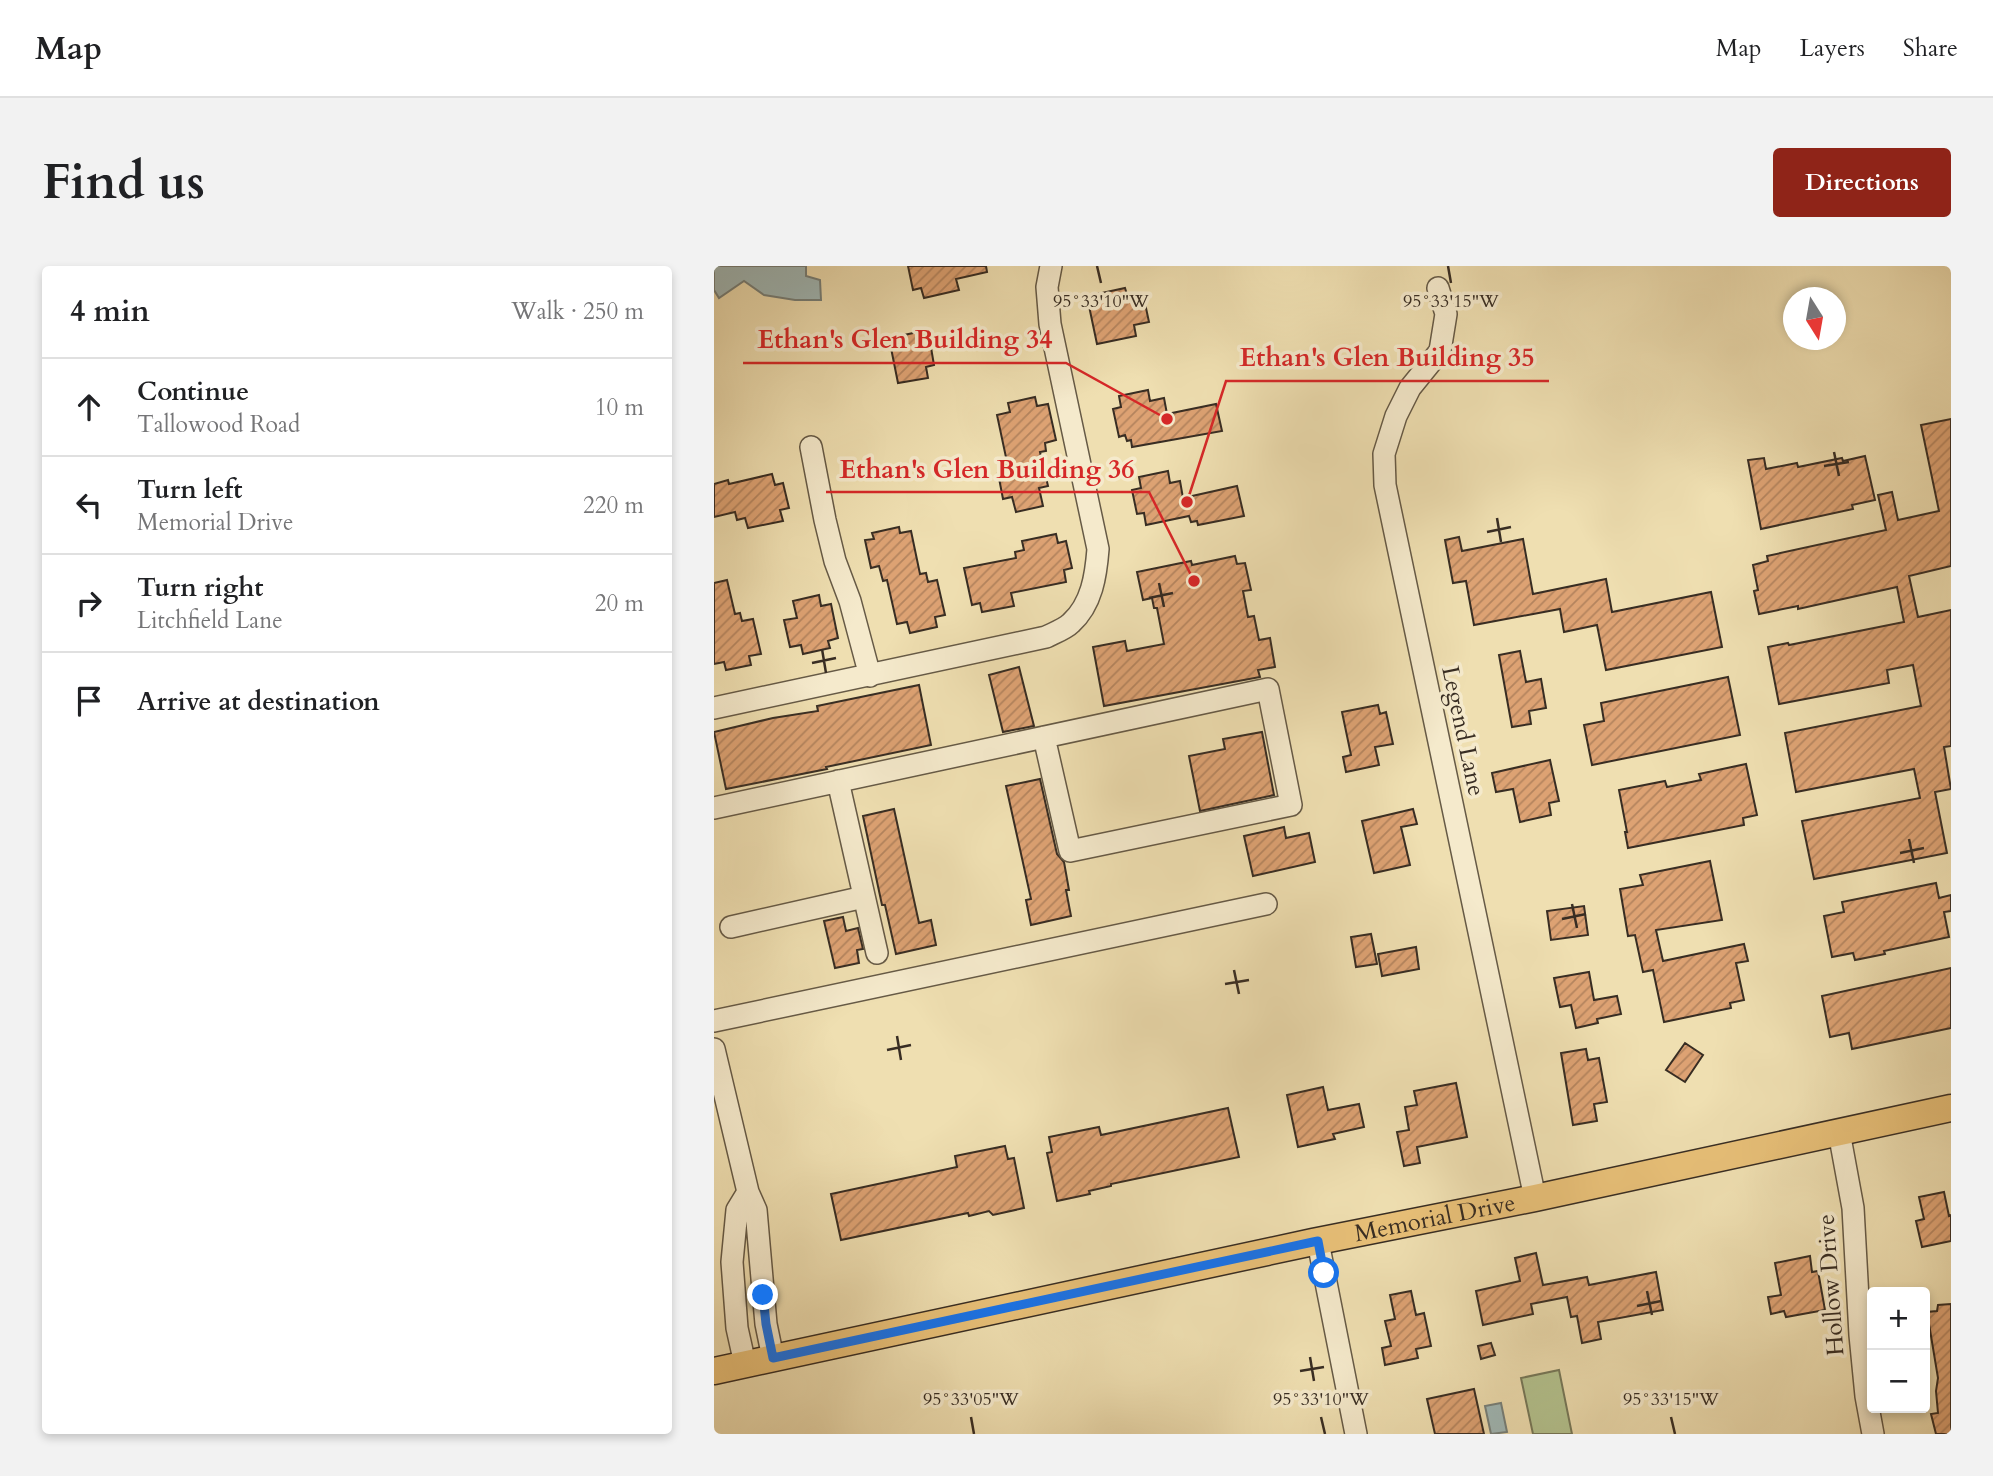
<!DOCTYPE html>
<meta charset="utf-8">
<style>
body{margin:0;font-family:Cardo,serif;background:#f2f2f2;color:#202124}
.controls{position:absolute;right:21px;bottom:21px;display:grid;overflow:hidden;border-radius:7px;box-shadow:0 4px 10px #0003}
.controls button{width:63px;height:63px;display:grid;place-items:center;padding:0;border:0;border-bottom:2px solid #e0e0e0;background:#fff;color:#202124;font:35px sans-serif}
.compass{position:absolute;left:1069px;top:21px;width:63px;height:63px;border-radius:50%;background:#fff;box-shadow:0 4px 10px #0003;rotate:169deg}
.stop{position:absolute;width:21px;height:21px;margin:-16px;border:5px solid #1a73e8;border-radius:50%;background:#fff}
.stop.end{background:#1a73e8;border-color:#fff;box-shadow:0 2px 7px #0008}
.list{margin:0;padding:0;list-style:none}
h2{display:flex;justify-content:space-between;align-items:center;height:91px;margin:0;padding:0 28px;font-size:30px}
h2 small{font-size:23px;font-weight:400;color:#757577}
.list li{display:grid;grid-template-columns:46px 1fr auto;gap:21px;align-items:center;box-sizing:border-box;height:98px;padding:0 28px;border-top:2px solid #e0e0e0}
.list b{display:block;font-size:26px;white-space:nowrap}
.list p{margin:0;font-size:23px;white-space:nowrap;color:#757577}
.list em{font-size:23px;font-style:normal;color:#757577}
.icon{flex:none;width:38px;height:38px;fill:none;stroke:currentColor;stroke-width:2;stroke-linecap:round;stroke-linejoin:round}
.map{position:relative;flex:none;width:1237px;height:1168px;overflow:hidden;border-radius:7px}
header{display:flex;align-items:center;gap:42px;box-sizing:border-box;height:98px;padding:0 35px;background:#fff;border-bottom:2px solid #e0e0e0}
header strong{font-size:33px}
nav{display:flex;gap:38px;margin-inline-start:auto;font-size:24px}
.intro{display:flex;align-items:center;justify-content:space-between;box-sizing:border-box;height:168px;padding:0 42px}
h1{margin:0;font-size:49px}
.button{padding:18px 32px;border-radius:7px;background:#8f2418;color:#fff;font-size:24px;font-weight:700}
main{display:flex;gap:42px;padding:0 42px}
aside{flex:1;background:#fff;border-radius:7px;box-shadow:0 4px 10px #0003}
.map>svg:first-child{display:block}
.pitch{fill:#b4c38f;stroke:#767859;stroke-width:2}
.water{fill:#a0b9b8;stroke:#76817c;stroke-width:2}
.building{fill:url(#building-hatch);stroke:#382d23;stroke-width:2}
.lines{fill:none;stroke-linecap:round;stroke-linejoin:round}
.minor-casing{stroke:#665a46;stroke-width:24}
.major-casing{stroke:#382d23;stroke-width:29}
.minor{stroke:#f5eacc;stroke-width:21}
.major{stroke:#e8c078;stroke-width:26}
.route{stroke:#1a73e8;stroke-width:9}
.ticks{fill:none;stroke:#382d23;stroke-width:2.5}
.labels{text-anchor:middle;dominant-baseline:central;stroke-width:7;stroke-linejoin:round;paint-order:stroke}
.street-label{font-size:24px;fill:#382d23;stroke:#f5eacc}
.ticks-label{font-size:18px;text-anchor:middle;fill:#382d23;stroke:#f5eacc;stroke-width:7;stroke-linejoin:round;paint-order:stroke}
.leader{fill:none;stroke:#d62828;stroke-width:2.5}
.callout-dot{fill:#d62828;stroke:#f5eacc;stroke-width:2.5}
.callout-label{font-size:26px;text-anchor:middle;font-weight:bold;fill:#d62828;stroke:#f5eacc;stroke-width:7;stroke-linejoin:round;paint-order:stroke}
</style>
<header>
<strong>Map</strong>
<nav><a>Map</a><a>Layers</a><a>Share</a></nav>
</header>
<div class="intro"><h1>Find us</h1><a class="button">Directions</a></div>
<main>
<aside>
<h2>4 min<small>Walk · 250 m</small></h2>
<ul class="list">
<li><svg class="icon" aria-label="ahead" viewBox="0 0 24 24"><path d="M12 20V5M6 11l6-6 6 6"/></svg><div><b>Continue</b><p>Tallowood Road</p></div><em>10 m</em></li>
<li><svg class="icon" aria-label="left" viewBox="0 0 24 24"><path d="M17 20v-9H6M10 6l-5 5 5 5"/></svg><div><b>Turn left</b><p>Memorial Drive</p></div><em>220 m</em></li>
<li><svg class="icon" aria-label="right" viewBox="0 0 24 24"><path d="M7 20v-9h11M14 6l5 5-5 5"/></svg><div><b>Turn right</b><p>Litchfield Lane</p></div><em>20 m</em></li>
<li><svg class="icon" aria-label="arrive" viewBox="0 0 24 24"><path d="M6 21V4h12l-3 4 3 4H6"/></svg><div><b>Arrive at destination</b></div></li>
</ul>
</aside>
<div class="map">
<svg width="1237" height="1168" viewBox="0 0 1237 1168">
<defs>
<pattern id="building-hatch" width="6" height="6" patternUnits="userSpaceOnUse" patternTransform="scale(1.75)"><rect width="6" height="6" fill="#dda273"/><path d="M-1 1l2-2M0 6l6-6M5 7l2-2" fill="none" stroke="#b4845e"/></pattern>
</defs>
<rect width="100%" height="100%" fill="#efdfb1"/>
<filter id="stains"><feTurbulence type="fractalNoise" baseFrequency=".00286" numOctaves="4"/><feColorMatrix values="0 0 0 0 .2 0 0 0 0 .09 0 0 0 0 .02 0 0 0 .5 -.17"/></filter>
<radialGradient id="worn" r=".72"><stop offset=".6" stop-color="#630" stop-opacity="0"/><stop offset="1" stop-color="#630" stop-opacity=".3"/></radialGradient>
<path class="pitch" d="M 845,1104 L 858,1168 L 819,1168 L 807,1112 Z"/>
<path class="water" d="M 0,0 L 92,0 L 92,10 L 106,14 L 107,34 L 81,34 L 50,29 L 30,15 L 5,32 L 0,24 Z
M 787,1137 L 793,1166 L 777,1168 L 771,1140 Z"/>
<path class="building" d="M 194,0 L 272,0 L 273,6 L 242,13 L 245,24 L 210,32 L 207,22 L 199,24 Z
M 411,22 L 414,32 L 429,28 L 435,56 L 420,59 L 422,70 L 383,78 L 375,40 L 385,38 L 383,28 Z
M 214,64 L 220,99 L 212,101 L 214,112 L 184,117 L 175,72 Z
M 434,124 L 436,135 L 450,132 L 453,148 L 502,138 L 508,165 L 418,181 L 417,174 L 413,175 L 411,169 L 405,171 L 399,143 L 407,141 L 405,130 Z
M 321,131 L 323,140 L 334,138 L 342,174 L 331,177 L 332,185 L 326,186 L 334,220 L 325,222 L 329,240 L 302,246 L 298,231 L 289,233 L 284,207 L 293,205 L 291,196 L 293,196 L 283,149 L 296,146 L 294,137 Z
M 1237,153 L 1237,300 L 1195,310 L 1204,351 L 1237,344 L 1237,480 L 1230,481 L 1237,523 L 1221,526 L 1233,587 L 1100,613 L 1088,555 L 1206,532 L 1200,503 L 1082,526 L 1071,467 L 1207,440 L 1199,399 L 1173,404 L 1175,417 L 1065,438 L 1054,381 L 1074,377 L 1075,379 L 1190,356 L 1183,321 L 1084,343 L 1084,340 L 1045,348 L 1040,325 L 1044,324 L 1039,299 L 1054,295 L 1053,290 L 1172,264 L 1164,229 L 1178,226 L 1184,254 L 1225,245 L 1207,159 Z
M 1151,190 L 1161,234 L 1138,239 L 1139,243 L 1047,263 L 1034,194 L 1050,192 L 1052,203 L 1083,197 L 1084,201 L 1128,192 L 1129,195 Z
M 454,205 L 456,217 L 466,215 L 469,232 L 523,220 L 530,250 L 484,259 L 483,255 L 477,256 L 475,250 L 432,259 L 430,247 L 423,248 L 418,224 L 427,222 L 425,211 Z
M 58,208 L 61,219 L 69,217 L 75,242 L 66,244 L 69,255 L 34,262 L 31,252 L 23,254 L 21,246 L 0,251 L 0,218 L 14,214 L 15,218 Z
M 185,261 L 186,267 L 197,265 L 206,308 L 212,307 L 214,316 L 223,314 L 231,349 L 221,351 L 223,361 L 196,367 L 193,356 L 183,358 L 173,314 L 169,315 L 165,300 L 157,302 L 151,274 L 160,273 L 158,267 Z
M 342,268 L 344,277 L 352,275 L 358,302 L 350,304 L 352,316 L 297,327 L 300,340 L 268,346 L 266,337 L 258,339 L 250,302 L 302,292 L 301,286 L 310,284 L 308,275 Z
M 745,271 L 748,285 L 809,273 L 819,328 L 892,313 L 898,346 L 997,326 L 1008,381 L 892,404 L 883,359 L 850,366 L 846,343 L 760,359 L 752,315 L 739,317 L 731,274 Z
M 521,290 L 523,298 L 531,297 L 537,324 L 529,325 L 534,351 L 540,350 L 545,374 L 556,372 L 561,401 L 544,404 L 546,411 L 390,440 L 379,381 L 411,375 L 413,385 L 450,378 L 443,342 L 440,342 L 438,332 L 429,334 L 423,306 L 477,295 L 478,299 Z
M 13,314 L 21,348 L 26,347 L 28,355 L 39,353 L 47,388 L 35,390 L 37,399 L 12,404 L 10,396 L 0,398 L 0,317 Z
M 105,329 L 107,340 L 117,338 L 124,372 L 114,375 L 116,382 L 89,388 L 87,379 L 76,381 L 70,354 L 83,352 L 79,335 Z
M 806,385 L 812,416 L 827,413 L 832,442 L 815,445 L 817,458 L 798,461 L 785,389 Z
M 305,401 L 320,460 L 289,466 L 275,409 Z
M 1014,411 L 1026,469 L 878,499 L 870,459 L 890,455 L 887,437 Z
M 205,419 L 217,479 L 112,501 L 113,503 L 12,523 L 0,466 L 59,452 L 104,445 L 103,440 Z
M 664,439 L 666,448 L 672,446 L 679,478 L 661,481 L 665,499 L 632,506 L 629,491 L 637,489 L 628,446 Z
M 548,466 L 560,529 L 486,545 L 475,490 L 511,483 L 509,473 Z
M 836,494 L 845,535 L 835,537 L 837,549 L 806,556 L 799,523 L 782,526 L 778,507 Z
M 1032,498 L 1043,549 L 1029,552 L 1030,559 L 914,582 L 911,566 L 913,566 L 905,524 L 951,515 L 953,521 L 987,514 L 985,508 Z
M 326,513 L 343,588 L 350,596 L 355,624 L 352,624 L 357,650 L 317,659 L 312,634 L 317,633 L 292,520 Z
M 180,543 L 205,657 L 217,654 L 222,679 L 182,688 L 171,639 L 168,639 L 149,550 Z
M 699,543 L 703,558 L 687,561 L 696,599 L 660,607 L 648,555 Z
M 570,561 L 572,572 L 595,567 L 601,596 L 539,610 L 530,570 Z
M 996,595 L 1008,654 L 942,664 L 949,695 L 1030,678 L 1034,695 L 1022,697 L 1030,734 L 1016,737 L 1017,742 L 950,756 L 939,704 L 929,706 L 921,669 L 914,670 L 906,623 L 929,619 L 926,609 Z
M 1222,617 L 1225,632 L 1237,629 L 1237,645 L 1230,646 L 1235,671 L 1170,685 L 1171,688 L 1141,694 L 1139,687 L 1118,691 L 1110,650 L 1130,646 L 1128,636 Z
M 870,640 L 874,669 L 837,674 L 833,645 Z
M 129,651 L 132,665 L 144,662 L 149,683 L 143,684 L 145,697 L 121,702 L 110,655 Z
M 657,668 L 663,698 L 642,701 L 637,671 Z
M 702,681 L 705,703 L 668,710 L 664,688 Z
M 1237,702 L 1237,762 L 1138,783 L 1135,767 L 1116,771 L 1108,730 Z
M 875,706 L 880,734 L 903,730 L 907,748 L 883,753 L 884,757 L 862,762 L 857,739 L 846,741 L 840,712 Z
M 971,777 L 989,789 L 971,816 L 952,804 Z
M 872,783 L 874,794 L 885,792 L 893,836 L 880,838 L 883,855 L 859,859 L 847,787 Z
M 742,817 L 753,871 L 703,881 L 706,897 L 690,900 L 683,866 L 695,864 L 691,841 L 703,839 L 700,825 Z
M 609,821 L 614,844 L 645,838 L 650,861 L 619,868 L 621,873 L 584,881 L 573,829 Z
M 514,842 L 525,891 L 397,918 L 397,920 L 375,925 L 376,928 L 343,935 L 333,887 L 338,886 L 335,871 L 385,861 L 387,869 Z
M 291,880 L 294,893 L 300,892 L 310,942 L 279,949 L 275,945 L 255,950 L 254,947 L 127,974 L 117,928 L 243,901 L 241,890 Z
M 1230,926 L 1235,950 L 1237,949 L 1237,975 L 1208,981 L 1202,955 L 1210,953 L 1205,931 Z
M 822,987 L 829,1019 L 873,1011 L 875,1019 L 942,1006 L 949,1044 L 884,1056 L 887,1073 L 868,1077 L 863,1050 L 857,1051 L 853,1031 L 817,1038 L 819,1048 L 769,1059 L 762,1025 L 806,1015 L 801,992 Z
M 1096,990 L 1098,1006 L 1104,1005 L 1111,1044 L 1072,1051 L 1070,1045 L 1057,1048 L 1054,1031 L 1067,1029 L 1061,997 Z
M 697,1025 L 702,1049 L 710,1047 L 717,1080 L 702,1083 L 704,1092 L 671,1099 L 668,1082 L 677,1080 L 671,1055 L 681,1053 L 676,1029 Z
M 1237,1038 L 1237,1168 L 1222,1168 L 1217,1148 L 1224,1147 L 1222,1125 L 1224,1112 L 1213,1046 L 1223,1045 L 1224,1039 Z
M 777,1077 L 781,1089 L 767,1093 L 764,1080 Z
M 760,1123 L 770,1168 L 721,1168 L 713,1133 Z"/>
<g class="lines">
<g class="minor-casing">
<path id="minor" d="M 724,22 L 732,48 L 726,85 L 696,122 L 682,150 L 670,188 L 671,219 L 821,932
M 97,181 L 111,254 L 121,295 L 136,335 L 156,410
M 0,442 L 332,371 C 340,367 351,363 357,357 C 378,338 382,309 384,283 L 336,58 L 333,21 L 337,0
M 124,515 L 163,687
M 0,542 L 554,423 L 577,539 L 356,585 L 330,471
M 17,661 L 150,631
M 0,755 L 552,638
M 0,783 L 34,926 L 42,944 L 52,1058 L 59,1092
M 1125,866 L 1139,942 L 1146,1069 L 1152,1130 L 1159,1168
M 604,976 L 642,1168
M 31,1098 L 23,1062 L 18,996 L 23,944 L 34,926"/>
</g>
<g class="major-casing">
<g id="major">
<path id="s1" d="M 0,1105 L 599,976 L 821,932 L 1237,842"/>
</g>
</g>
<use href="#minor" class="minor"/>
<use href="#major" class="major"/>
</g>
<g class="lines">
<path class="route" d="M 49,1029 L 52,1058 L 59,1092 L 599,976 L 604,975 L 610,1007"/>
</g>
<path class="ticks" d="M 383,0 L 387,17M 734,0 L 737,17M 1120,186 L 1125,210M 1110,200 L 1135,196M 783,252 L 787,276M 773,266 L 797,261M 445,317 L 450,341M 435,332 L 459,327M 108,383 L 112,407M 98,397 L 122,392M 1195,573 L 1200,597M 1186,587 L 1210,582M 858,638 L 863,662M 848,653 L 872,648M 520,704 L 525,728M 511,718 L 535,714M 183,770 L 187,794M 173,784 L 197,779M 933,1025 L 938,1049M 923,1040 L 947,1035M 596,1091 L 600,1115M 586,1105 L 610,1101M 257,1151 L 260,1168M 607,1151 L 611,1168M 957,1151 L 961,1168"/>
<g class="labels">
<g class="street-label">
<text transform="translate(749 465) rotate(78)">Legend Lane</text>
<text stroke="none"><textPath href="#s1" startOffset="737">Memorial Drive</textPath></text>
<text transform="translate(1117 1019) rotate(-94)">Hollow Drive</text>
</g>
</g>
<g class="ticks-label">
<text x="387" y="41">95°33'10"W</text>
<text x="737" y="41">95°33'15"W</text>
<text x="257" y="1139">95°33'05"W</text>
<text x="607" y="1139">95°33'10"W</text>
<text x="957" y="1139">95°33'15"W</text>
</g>
<path class="leader" d="M453 153L352 97H29M473 236L512 115H835M480 315L435 226H112"/>
<g class="callout-dot">
<circle cx="453" cy="153" r="7"/>
<circle cx="473" cy="236" r="7"/>
<circle cx="480" cy="315" r="7"/>
</g>
<g class="callout-label">
<text x="191" y="82">Ethan's Glen Building 34</text>
<text x="673" y="100">Ethan's Glen Building 35</text>
<text x="273" y="212">Ethan's Glen Building 36</text>
</g>
<rect width="100%" height="100%" filter="url(#stains)"/>
<rect width="100%" height="100%" fill="url(#worn)"/>
</svg>
<div class="controls">
<button>+</button>
<button>−</button>
</div>
<svg class="compass" viewBox="-18 -18 36 36"><path d="M0-13l5 13h-10z" fill="#e53935"/><path d="M0 13l5-13h-10z" fill="#757577"/></svg>
<div class="stop" style="left:610px;top:1007px"></div>
<div class="stop end" style="left:49px;top:1029px"></div>
</div>
</main>
